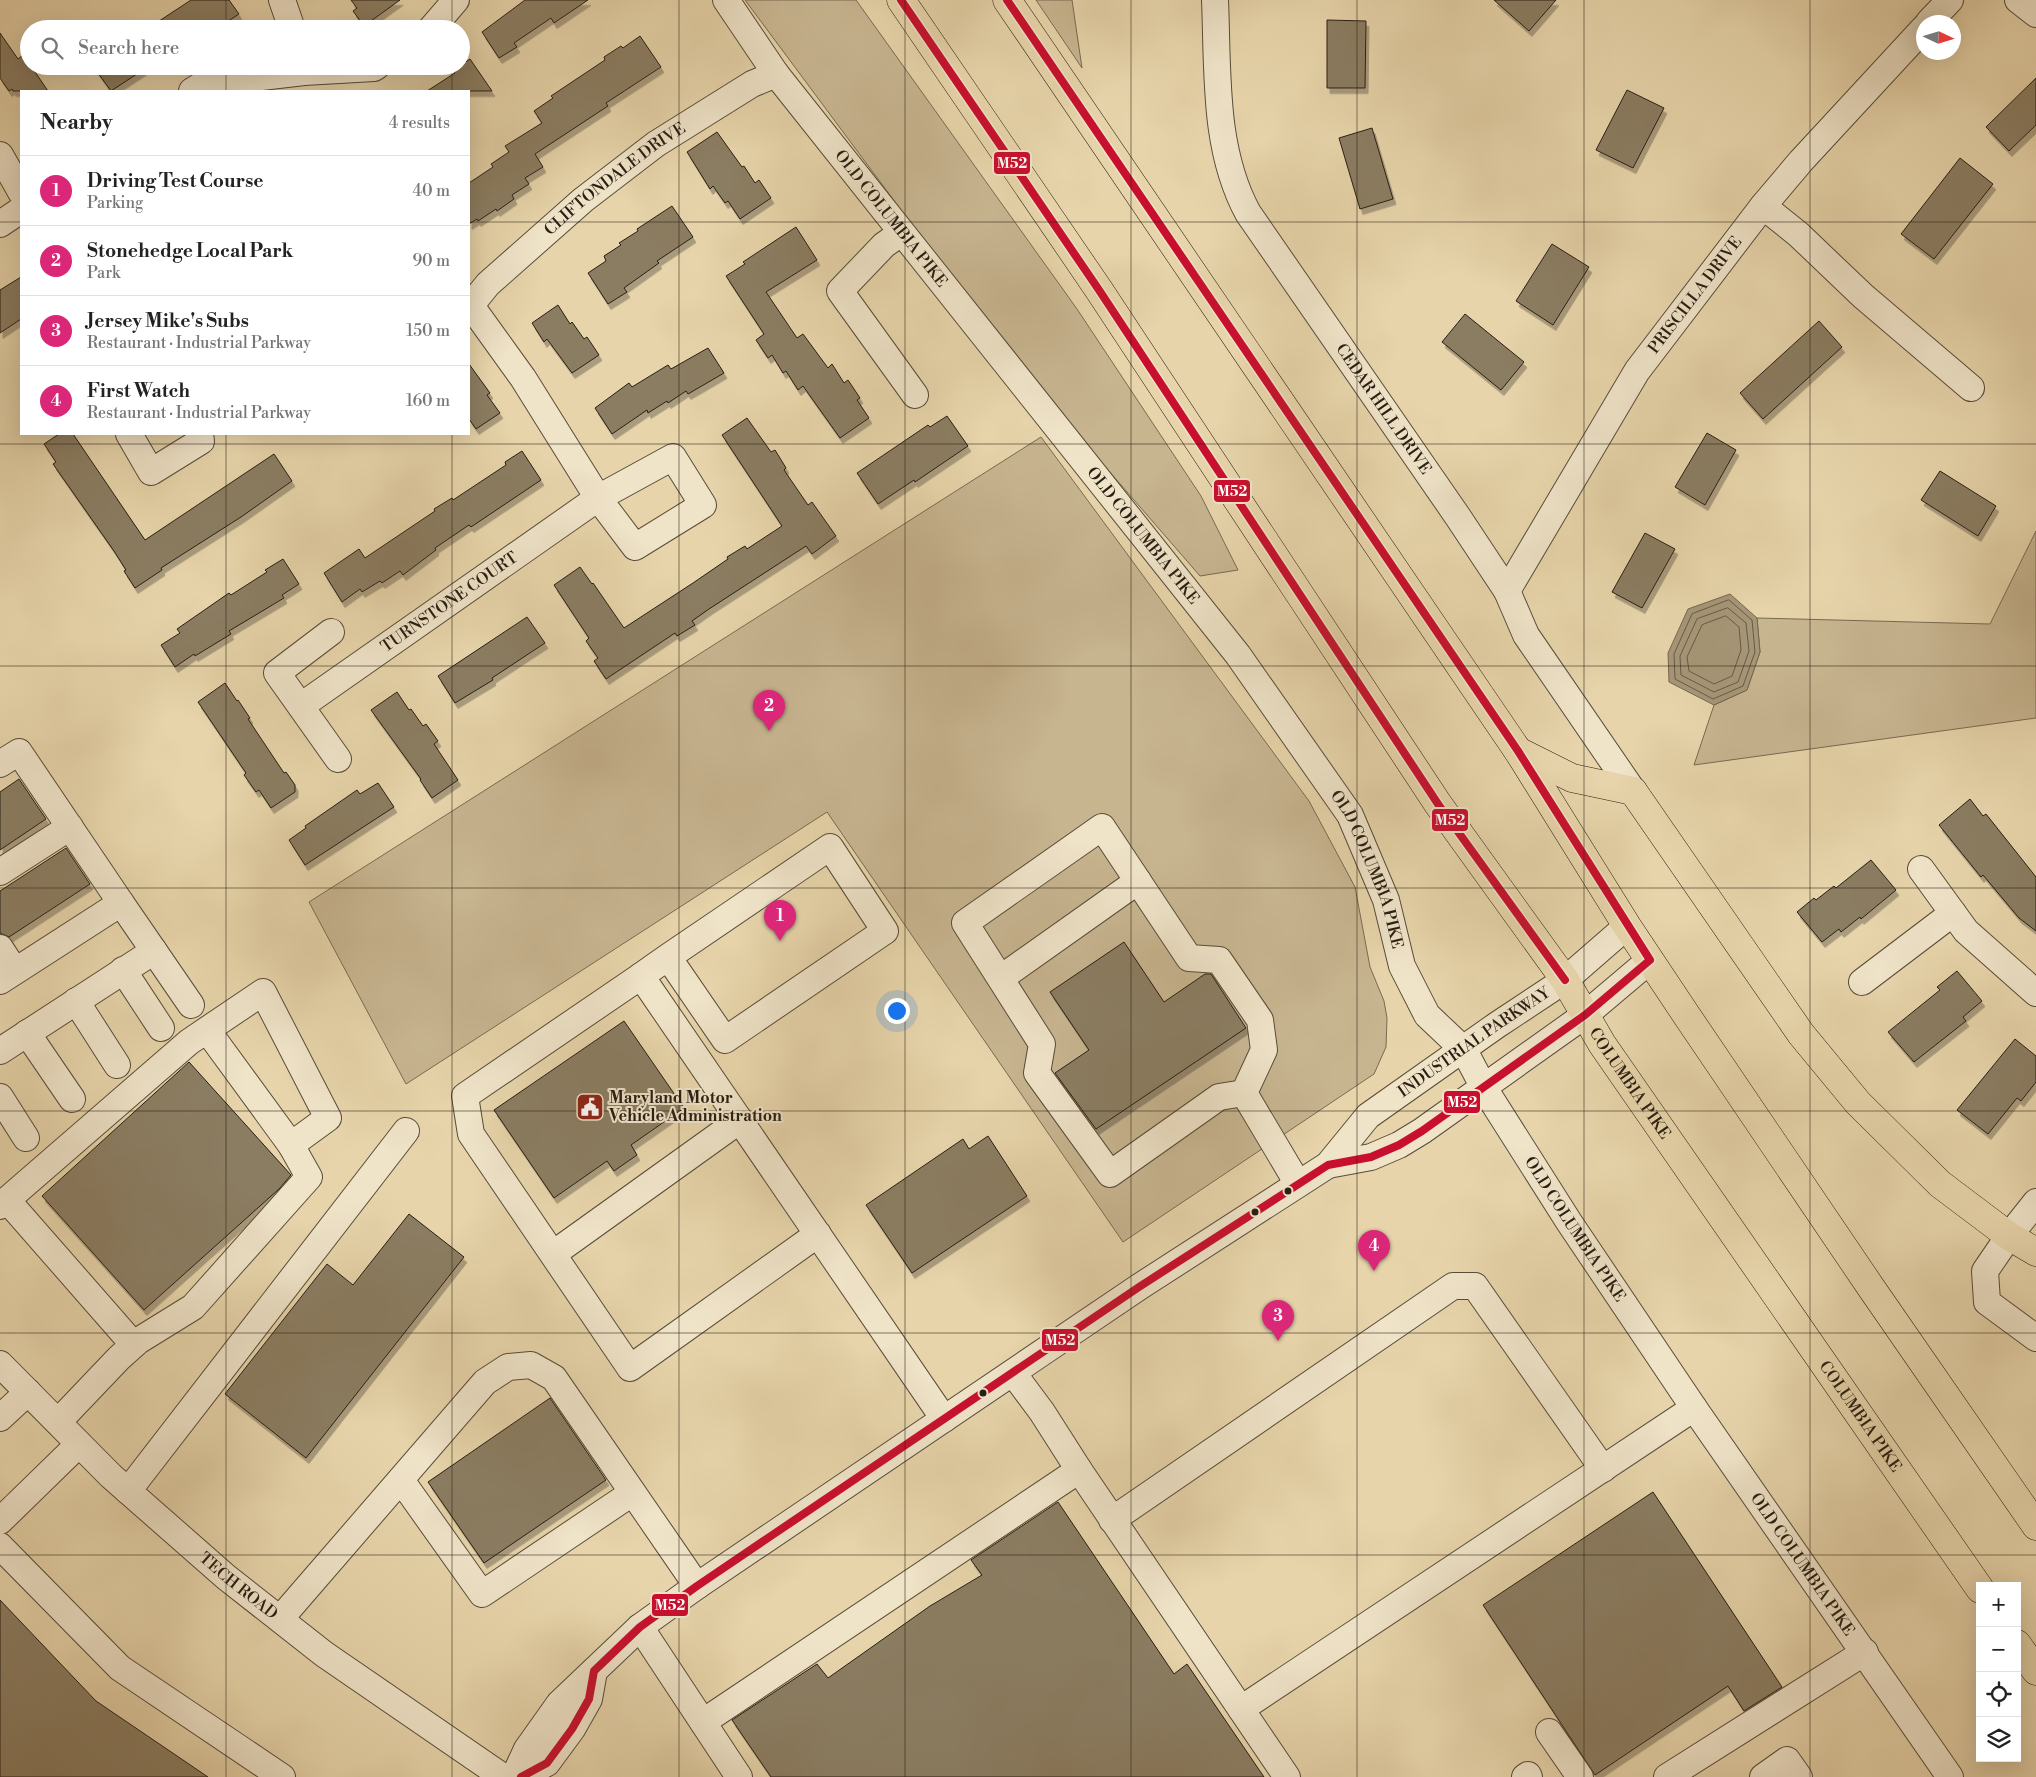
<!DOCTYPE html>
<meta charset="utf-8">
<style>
body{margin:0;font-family:"Libre Bodoni",serif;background:#f6f6f6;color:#222}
.controls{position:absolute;right:15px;bottom:15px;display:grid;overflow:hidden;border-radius:0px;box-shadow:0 5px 20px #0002}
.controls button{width:45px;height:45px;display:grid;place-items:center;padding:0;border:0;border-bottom:1px solid #e0e0e0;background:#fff;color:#222;font:25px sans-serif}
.compass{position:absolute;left:1916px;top:15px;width:45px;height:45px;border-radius:50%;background:#fff;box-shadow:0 5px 20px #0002;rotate:94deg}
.you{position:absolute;left:896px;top:1010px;width:18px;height:18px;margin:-12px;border:4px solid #fff;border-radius:50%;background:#1a73e8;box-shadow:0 0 0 8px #1a73e833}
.badge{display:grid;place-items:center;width:32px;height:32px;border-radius:50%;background:#db2777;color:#fff;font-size:16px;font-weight:700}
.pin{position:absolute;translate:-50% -41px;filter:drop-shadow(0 1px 2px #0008)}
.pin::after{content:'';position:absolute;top:26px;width:18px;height:15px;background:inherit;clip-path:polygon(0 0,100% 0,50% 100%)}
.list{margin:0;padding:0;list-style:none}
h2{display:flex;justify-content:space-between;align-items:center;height:65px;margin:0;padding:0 20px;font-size:21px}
h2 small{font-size:16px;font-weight:400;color:#767676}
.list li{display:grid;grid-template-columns:32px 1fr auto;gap:15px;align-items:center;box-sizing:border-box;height:70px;padding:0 20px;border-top:1px solid #e0e0e0}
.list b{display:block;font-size:19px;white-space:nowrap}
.list p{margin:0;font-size:16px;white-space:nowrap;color:#767676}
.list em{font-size:16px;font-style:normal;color:#767676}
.icon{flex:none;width:28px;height:28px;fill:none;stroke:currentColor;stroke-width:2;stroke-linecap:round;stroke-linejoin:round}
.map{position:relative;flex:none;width:2036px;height:1777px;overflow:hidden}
.search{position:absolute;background:#fff;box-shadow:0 5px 20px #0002;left:20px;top:20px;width:450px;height:55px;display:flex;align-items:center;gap:12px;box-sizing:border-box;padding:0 18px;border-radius:28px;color:#767676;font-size:19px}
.panel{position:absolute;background:#fff;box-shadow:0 5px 20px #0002;left:20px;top:90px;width:450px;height:345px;border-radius:0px}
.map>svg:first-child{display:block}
.green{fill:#c7b590;stroke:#786a52}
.water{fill:#a69677;stroke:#74664f}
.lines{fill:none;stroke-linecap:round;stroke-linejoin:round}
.shore{stroke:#675a45;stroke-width:1}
.building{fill:#8b7d62;stroke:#281e13;filter:url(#shadow)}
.minor-casing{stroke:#584c39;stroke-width:28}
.major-casing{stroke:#281e13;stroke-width:29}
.highway-casing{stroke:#281e13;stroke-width:29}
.minor{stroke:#efe3c8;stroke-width:26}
.major{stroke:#e7d4aa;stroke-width:28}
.highway{stroke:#e7d4aa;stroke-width:28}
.bus-1-casing{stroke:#efe3c8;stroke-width:11}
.bus-1{stroke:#c8102e;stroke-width:8}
.grid{fill:none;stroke:#281e13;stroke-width:1;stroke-opacity:0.55}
.bus-dot{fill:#281e13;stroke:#efe3c8;stroke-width:2}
.labels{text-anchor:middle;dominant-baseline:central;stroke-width:4;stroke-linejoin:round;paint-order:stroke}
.street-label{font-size:16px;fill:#281e13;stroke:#efe3c8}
.poi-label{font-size:16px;font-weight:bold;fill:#281e13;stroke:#efe3c8;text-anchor:start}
.line-badge{stroke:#efe3c8;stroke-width:2}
.badge-label{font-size:14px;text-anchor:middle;font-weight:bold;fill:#fff}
</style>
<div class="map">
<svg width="2036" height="1777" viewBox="0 0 2036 1777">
<defs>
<filter id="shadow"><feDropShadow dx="3" dy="5.5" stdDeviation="0" flood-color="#0004"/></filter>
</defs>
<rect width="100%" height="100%" fill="#e7d4aa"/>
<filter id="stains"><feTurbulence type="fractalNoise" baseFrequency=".004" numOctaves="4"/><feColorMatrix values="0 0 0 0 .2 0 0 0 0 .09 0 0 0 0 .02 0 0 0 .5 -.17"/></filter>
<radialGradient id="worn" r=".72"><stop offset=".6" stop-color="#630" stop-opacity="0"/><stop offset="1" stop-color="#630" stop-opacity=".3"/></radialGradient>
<path class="green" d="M 745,0 L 856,0 L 1077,309 L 1201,496 L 1238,570 L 1200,576 L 1101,462 L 904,214 Z
M 1036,0 L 1072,0 L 1082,68 Z
M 1041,437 L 1309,801 L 1355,887 L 1370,967 L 1384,1001 L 1387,1018 L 1386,1047 L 1374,1074 L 1123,1242 L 827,812 L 406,1084 L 309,902 Z
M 2036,531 L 2036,718 L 1694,765 L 1714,705 L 1747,690 L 1760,652 L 1757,618 L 1990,624 Z"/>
<path class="water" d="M 1730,594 L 1757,618 L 1760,652 L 1747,690 L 1714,705 L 1669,682 L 1668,653 L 1688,609 Z"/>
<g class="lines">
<path class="shore" d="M 1729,600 L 1752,620 L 1755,652 L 1743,686 L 1713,699 L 1675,679 L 1674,654 L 1692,614 Z
M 1728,608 L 1746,623 L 1749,651 L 1738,682 L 1714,692 L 1681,675 L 1680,656 L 1697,619 Z
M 1726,616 L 1739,627 L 1741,650 L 1732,676 L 1714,684 L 1689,671 L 1687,657 L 1702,625 Z"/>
</g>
<path class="building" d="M 191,0 L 229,0 L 239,14 L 216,29 L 147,29 Z
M 351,0 L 400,0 L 364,26 L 353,11 L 357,8 Z
M 525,0 L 588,0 L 554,23 L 551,18 L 514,43 L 517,47 L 499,58 L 482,32 Z
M 1494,0 L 1556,0 L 1529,31 Z
M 1327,20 L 1366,21 L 1365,88 L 1327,88 Z
M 0,33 L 18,59 L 23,55 L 29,66 L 31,66 L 48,91 L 13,91 L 12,89 L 9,91 L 0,78 Z
M 640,36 L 661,67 L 606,103 L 608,106 L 535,154 L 543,167 L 525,178 L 529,184 L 512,195 L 514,199 L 497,211 L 496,209 L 478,221 L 477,219 L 469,224 L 469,183 L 493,167 L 491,164 L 509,152 L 505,146 L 542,123 L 534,111 L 553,98 L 551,96 L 605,60 L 604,57 L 621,46 L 623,48 Z
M 470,59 L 492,91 L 427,91 L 455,73 L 453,70 Z
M 93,66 L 149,66 L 111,91 Z
M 2036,78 L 2036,125 L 2009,151 L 1986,127 Z
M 1627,90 L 1664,108 L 1633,168 L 1596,150 Z
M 1372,128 L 1393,199 L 1360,209 L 1339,138 Z
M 717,132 L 742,167 L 744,166 L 755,183 L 759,180 L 771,198 L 740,219 L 728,201 L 725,203 L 713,186 L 710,189 L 687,152 Z
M 1960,158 L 1993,184 L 1934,259 L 1901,234 Z
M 672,206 L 693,237 L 657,261 L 659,263 L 624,288 L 627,292 L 608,304 L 588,273 L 606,261 L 604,256 L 621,245 L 619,243 L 638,231 L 637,229 Z
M 796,227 L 817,260 L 766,292 L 797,338 L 803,334 L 828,368 L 832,364 L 844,383 L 848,380 L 860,398 L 857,400 L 869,418 L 840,438 L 803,386 L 798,390 L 786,371 L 783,373 L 772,355 L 768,358 L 756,340 L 764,334 L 726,276 L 745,264 L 743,262 Z
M 1552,244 L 1589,267 L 1553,325 L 1516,301 Z
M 21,277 L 21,319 L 0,333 L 0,290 Z
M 558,305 L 570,324 L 572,322 L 584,339 L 587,337 L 599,355 L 572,373 L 547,339 L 544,342 L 532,323 Z
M 1465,314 L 1524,362 L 1501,390 L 1442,342 Z
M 1819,321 L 1842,347 L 1763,419 L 1740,393 Z
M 708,348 L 724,373 L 688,394 L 686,391 L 668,403 L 667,401 L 648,413 L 647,410 L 612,434 L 595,408 L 629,383 L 632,387 L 668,365 L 671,369 Z
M 469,364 L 490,393 L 487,395 L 500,413 L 476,429 L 469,419 Z
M 947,416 L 968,446 L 915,482 L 914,480 L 878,504 L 857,473 L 928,425 L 930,427 Z
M 747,418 L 771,452 L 775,450 L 786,468 L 784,470 L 808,505 L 812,502 L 836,536 L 812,554 L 806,546 L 709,609 L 692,621 L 695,625 L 677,636 L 675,633 L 606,679 L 594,661 L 598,658 L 586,641 L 589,638 L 554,585 L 580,567 L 592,584 L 593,583 L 624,628 L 693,583 L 728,559 L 727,557 L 745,546 L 747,549 L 782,526 L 722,435 Z
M 1707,433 L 1736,450 L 1705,505 L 1675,487 Z
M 59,434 L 73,434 L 145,540 L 274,454 L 292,481 L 241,517 L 161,568 L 162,570 L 135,588 L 124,571 L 126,570 L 114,551 L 53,464 L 56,462 L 44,444 Z
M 522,451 L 541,480 L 471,527 L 469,525 L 435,548 L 436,550 L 403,575 L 400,571 L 382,583 L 380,581 L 362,592 L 360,589 L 342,602 L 324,573 L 359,549 L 365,558 L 435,511 L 434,509 L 452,498 L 453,500 L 506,465 L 505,462 Z
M 1940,471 L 1996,506 L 1978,536 L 1921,500 Z
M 1645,533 L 1675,549 L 1642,608 L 1612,592 Z
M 283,559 L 299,584 L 282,595 L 284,598 L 229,631 L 231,634 L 195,656 L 194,654 L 175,667 L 161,645 L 180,633 L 177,629 L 229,593 L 231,595 L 267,572 L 265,570 Z
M 527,617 L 545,643 L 492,678 L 493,680 L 455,703 L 438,676 Z
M 225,683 L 237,701 L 238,700 L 250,718 L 248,719 L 284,773 L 286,772 L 295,785 L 295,792 L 271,808 L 259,790 L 256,792 L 244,775 L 246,773 L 198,702 Z
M 397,692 L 409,710 L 411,709 L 423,726 L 426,724 L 438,741 L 434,744 L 458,780 L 432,798 L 420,780 L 421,779 L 371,710 Z
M 19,779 L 46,819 L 0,850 L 0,792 Z
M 378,783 L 394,807 L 305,865 L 289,840 L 306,828 L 305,826 L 357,790 L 360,794 Z
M 1970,799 L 1983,816 L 1986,814 L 2036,877 L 2036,931 L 2019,918 L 1983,875 L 1981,877 L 1939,825 Z
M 66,848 L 90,884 L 9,937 L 0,933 L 0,891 Z
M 1871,860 L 1896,890 L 1861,919 L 1860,917 L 1841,932 L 1839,929 L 1822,942 L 1797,912 L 1814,898 L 1816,900 L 1834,886 L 1836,888 Z
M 1124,942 L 1164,1002 L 1205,974 L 1211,974 L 1246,1028 L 1096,1129 L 1055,1073 L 1089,1050 L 1050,992 Z
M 1957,971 L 1982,1001 L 1963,1017 L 1966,1021 L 1914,1062 L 1888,1032 L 1940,990 L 1937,987 Z
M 624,1021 L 684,1108 L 631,1145 L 637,1155 L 614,1171 L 607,1161 L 554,1198 L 494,1110 Z
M 2015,1039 L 2036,1056 L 2036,1082 L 2021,1101 L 2017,1098 L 1988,1134 L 1957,1110 Z
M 189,1062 L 291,1175 L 279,1189 L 144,1310 L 42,1196 Z
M 988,1136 L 1027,1196 L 912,1273 L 866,1205 L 963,1139 L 969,1149 Z
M 409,1214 L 464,1257 L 306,1458 L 225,1394 L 327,1264 L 353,1285 Z
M 550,1398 L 606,1480 L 484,1563 L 428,1482 Z
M 1653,1492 L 1782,1687 L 1744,1711 L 1728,1686 L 1595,1775 L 1483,1605 Z
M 1058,1502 L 1174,1674 L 1187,1664 L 1264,1777 L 771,1777 L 732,1720 L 817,1664 L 828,1678 L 930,1606 L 982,1575 L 971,1560 Z
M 0,1600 L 96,1701 L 208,1777 L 0,1777 Z"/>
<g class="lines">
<g class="minor-casing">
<g id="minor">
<path d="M 282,0 L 292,29"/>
<path id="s1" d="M 726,0 L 776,74 L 1238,655 L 1350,815 L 1386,900 L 1402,966 L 1427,1015 L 1464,1050 L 1484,1088 L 1569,1222 L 1694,1408 L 1950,1777"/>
<path id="s2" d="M 1215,0 C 1218,71 1213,149 1248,213 L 1458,517 L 1507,591 L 1526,635 L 1633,791"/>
<path d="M 2018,0 L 2036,14"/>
<path d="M 1929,22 L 1950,0"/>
<path d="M 431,29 L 456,0"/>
<path d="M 192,91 L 203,84 L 304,72 L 374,68 L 377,66"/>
<path d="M 0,155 L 21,192"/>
<path d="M 1763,206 L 1798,234 L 1863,296 L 1971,388"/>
<path d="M 0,224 L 21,210"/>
<path d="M 901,233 L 884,245 L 840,291 L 915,395"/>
<path id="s3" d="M 471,305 L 488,284 L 583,200 L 656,144 L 752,84 L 776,74"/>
<path d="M 129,434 L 151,472 L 201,441 L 200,434"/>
<path id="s4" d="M 1507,591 L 1637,371 L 1763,206 L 1801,161 L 1924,28"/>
<path d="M 331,632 L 277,673 L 338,759"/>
<path id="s5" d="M 301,706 L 598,498 L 673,457 L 703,505 L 635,547 L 598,498 L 523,378 L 469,303"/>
<path d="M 0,764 L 19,752 L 121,903"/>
<path d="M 1921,869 L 1966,931 L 2036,993"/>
<path d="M 0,872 L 70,827"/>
<path d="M 0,948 L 15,971"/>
<path d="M 123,970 L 161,1028"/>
<path d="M 641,976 L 668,957 L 830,847 L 885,931 L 725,1040 L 668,957"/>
<path d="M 1001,978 L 1138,881"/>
<path d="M 0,981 L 121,903 L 191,1005"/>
<path d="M 1862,982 L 1953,913"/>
<path d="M 76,1001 L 117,1065"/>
<path d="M 27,1033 L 72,1099"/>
<path d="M 0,1051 L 154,951"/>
<path d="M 1244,1093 L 1219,1097 L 1110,1174 L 1037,1073 L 1042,1044 L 965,923 L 1102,827 L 1189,958 L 1219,960 L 1260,1020 L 1264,1050 L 1244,1093 L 1298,1184"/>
<path d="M 0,1097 L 26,1138"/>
<path d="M 1328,1165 L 1371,1157 L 1399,1145 L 1422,1131 L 1585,1015 L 1650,960"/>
<path d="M 7,1200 L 133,1344"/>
<path d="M 2036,1202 L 2009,1236 L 1985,1271 L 1987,1302 L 2036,1338"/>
<path d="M 0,1206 L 189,1042 L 263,992 L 328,1118 L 291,1145 L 207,1030"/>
<path d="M 818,1234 L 630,1368 L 471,1134 L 465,1096 L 641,976 L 944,1419"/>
<path d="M 553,1254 L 740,1120"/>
<path id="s6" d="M 0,1364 L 111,1476 L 226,1577 L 324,1654 L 503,1777"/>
<path d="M 1013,1373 L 1042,1412 L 1079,1470 L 1287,1777"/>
<path d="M 0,1418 L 28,1392"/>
<path d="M 58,1422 L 119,1358 L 138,1341 L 193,1307 L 309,1177 L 291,1145"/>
<path d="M 401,1480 L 482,1594 L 632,1493"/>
<path d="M 128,1491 L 406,1131"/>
<path d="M 1112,1520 L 1453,1286 L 1475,1286 L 1603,1469"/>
<path d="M 0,1521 L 79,1444"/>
<path d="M 0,1546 L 120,1668 L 282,1777"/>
<path d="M 280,1619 L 485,1382 L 508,1367 L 531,1365 L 554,1378 L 697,1586"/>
<path d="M 640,1627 L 739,1777"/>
<path d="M 1241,1709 L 1694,1408"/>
<path d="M 703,1722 L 1079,1470"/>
<path d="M 1549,1732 L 1580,1777"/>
<path id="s7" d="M 514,1777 L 527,1749 L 559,1704 L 640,1627 L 697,1586 L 1139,1287 L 1328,1165 L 1368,1116 L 1497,1025 L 1565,980 L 1627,926"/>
<path d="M 521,1777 L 547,1763 L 572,1729 L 589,1699 L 594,1671"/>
<path d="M 1525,1777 L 1528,1775 L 1529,1777"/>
<path d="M 1667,1777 L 1865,1652"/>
<path d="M 1763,1777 L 1787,1760 L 1799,1777"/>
</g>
</g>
<g class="major-casing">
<path id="major" d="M 1633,791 L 1801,1034 L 1858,1103 L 1940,1184 L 2009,1236 L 2036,1252"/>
</g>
<g class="highway-casing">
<g id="highway">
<path id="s8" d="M 901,0 L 1099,290 L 1438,804 L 1565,980 L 1602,1044 L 1980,1589"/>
<path d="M 1007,0 L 1518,751 L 1627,926 L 1687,1016 L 1872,1289 L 2036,1526"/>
<path d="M 1518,751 L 1572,778 L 1633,791"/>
<path d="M 2017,1644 L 2036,1671"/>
</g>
</g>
<use href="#minor" class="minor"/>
<use href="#major" class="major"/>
<use href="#highway" class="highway"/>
<g class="bus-1-casing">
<path id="bus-1" d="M 901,0 L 1099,290 L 1438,804 L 1565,980
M 1007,0 L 1518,751 L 1650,960
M 521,1777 L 547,1763 L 572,1729 L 589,1699 L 594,1671 L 640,1627 L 697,1586 L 1139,1287 L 1328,1165 L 1371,1157 L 1399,1145 L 1422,1131 L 1585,1015 L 1650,960"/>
</g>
<use href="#bus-1" class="bus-1"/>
</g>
<path class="grid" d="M 226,0 L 226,29M 452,0 L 452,29M 679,0 L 679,1777M 905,0 L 905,1777M 1131,0 L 1131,1777M 1357,0 L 1357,1777M 1584,0 L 1584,1777M 1810,0 L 1810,1777M 226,66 L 226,91M 452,66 L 452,91M 0,222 L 21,222M 469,222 L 2036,222M 226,434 L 226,1777M 452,434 L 452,1777M 0,444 L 2036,444M 0,666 L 2036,666M 0,888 L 2036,888M 0,1111 L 2036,1111M 0,1333 L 2036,1333M 0,1555 L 2036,1555"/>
<defs>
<g id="civic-square" transform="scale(1.4375)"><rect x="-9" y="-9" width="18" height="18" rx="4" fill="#8f2418" stroke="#efe3c8"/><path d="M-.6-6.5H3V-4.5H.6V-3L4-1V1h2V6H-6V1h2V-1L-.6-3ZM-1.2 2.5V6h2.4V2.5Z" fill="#fff"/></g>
</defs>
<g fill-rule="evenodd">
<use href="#civic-square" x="590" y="1107"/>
</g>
<g class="bus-dot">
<circle cx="1288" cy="1191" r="4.5"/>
<circle cx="1255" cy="1212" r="4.5"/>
<circle cx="983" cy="1393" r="4.5"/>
</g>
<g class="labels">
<g class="street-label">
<text stroke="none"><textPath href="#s3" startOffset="192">CLIFTONDALE DRIVE</textPath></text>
<text stroke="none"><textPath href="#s1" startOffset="274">OLD COLUMBIA PIKE</textPath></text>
<text stroke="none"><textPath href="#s4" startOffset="351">PRISCILLA DRIVE</textPath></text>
<text stroke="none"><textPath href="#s2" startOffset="456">CEDAR HILL DRIVE</textPath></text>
<text stroke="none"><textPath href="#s1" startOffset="679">OLD COLUMBIA PIKE</textPath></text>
<text stroke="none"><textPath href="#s5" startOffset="181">TURNSTONE COURT</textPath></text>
<text stroke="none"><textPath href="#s1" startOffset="1084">OLD COLUMBIA PIKE</textPath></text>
<text stroke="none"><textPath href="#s7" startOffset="1219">INDUSTRIAL PARKWAY</textPath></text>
<text stroke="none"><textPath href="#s8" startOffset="1306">COLUMBIA PIKE</textPath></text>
<text stroke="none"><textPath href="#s1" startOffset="1504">OLD COLUMBIA PIKE</textPath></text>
<text stroke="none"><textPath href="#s8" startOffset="1711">COLUMBIA PIKE</textPath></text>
<text stroke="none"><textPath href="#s1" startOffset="1909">OLD COLUMBIA PIKE</textPath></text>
<text stroke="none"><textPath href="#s6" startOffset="326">TECH ROAD</textPath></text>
</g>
<g class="poi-label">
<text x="609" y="1098">Maryland Motor<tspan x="609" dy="18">Vehicle Administration</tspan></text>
</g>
</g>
<g class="line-badge">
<rect x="993" y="151" width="38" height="24" rx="5" fill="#c8102e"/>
<rect x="1213" y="479" width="38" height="24" rx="5" fill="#c8102e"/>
<rect x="1431" y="808" width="38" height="24" rx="5" fill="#c8102e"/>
<rect x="1443" y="1090" width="38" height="24" rx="5" fill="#c8102e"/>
<rect x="1041" y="1328" width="38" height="24" rx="5" fill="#c8102e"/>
<rect x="651" y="1593" width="38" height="24" rx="5" fill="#c8102e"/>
</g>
<g class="badge-label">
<text x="1012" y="168">M52</text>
<text x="1232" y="496">M52</text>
<text x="1450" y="825">M52</text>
<text x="1462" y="1107">M52</text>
<text x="1060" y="1345">M52</text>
<text x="670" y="1610">M52</text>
</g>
<rect width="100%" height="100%" filter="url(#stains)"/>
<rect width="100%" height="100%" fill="url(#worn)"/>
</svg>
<div class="controls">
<button>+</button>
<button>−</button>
<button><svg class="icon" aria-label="locate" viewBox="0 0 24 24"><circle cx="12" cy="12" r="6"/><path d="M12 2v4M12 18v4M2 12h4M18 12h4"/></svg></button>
<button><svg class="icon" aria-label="layers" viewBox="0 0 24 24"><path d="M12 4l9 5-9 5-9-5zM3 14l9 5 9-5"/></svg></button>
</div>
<svg class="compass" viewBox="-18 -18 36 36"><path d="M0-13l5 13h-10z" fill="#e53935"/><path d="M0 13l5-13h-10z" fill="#767676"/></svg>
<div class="you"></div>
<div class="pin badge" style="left:780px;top:941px">1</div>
<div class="pin badge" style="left:769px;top:731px">2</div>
<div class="pin badge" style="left:1278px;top:1341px">3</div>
<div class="pin badge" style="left:1374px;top:1271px">4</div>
<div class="search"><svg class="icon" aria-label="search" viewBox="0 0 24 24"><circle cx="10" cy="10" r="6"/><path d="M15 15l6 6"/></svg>Search here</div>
<section class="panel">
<h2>Nearby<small>4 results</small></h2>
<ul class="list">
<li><span class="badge">1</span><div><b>Driving Test Course</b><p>Parking</p></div><em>40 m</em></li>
<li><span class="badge">2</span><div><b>Stonehedge Local Park</b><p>Park</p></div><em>90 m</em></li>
<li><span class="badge">3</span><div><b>Jersey Mike's Subs</b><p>Restaurant · Industrial Parkway</p></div><em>150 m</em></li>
<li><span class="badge">4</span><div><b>First Watch</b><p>Restaurant · Industrial Parkway</p></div><em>160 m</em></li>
</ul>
</section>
</div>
